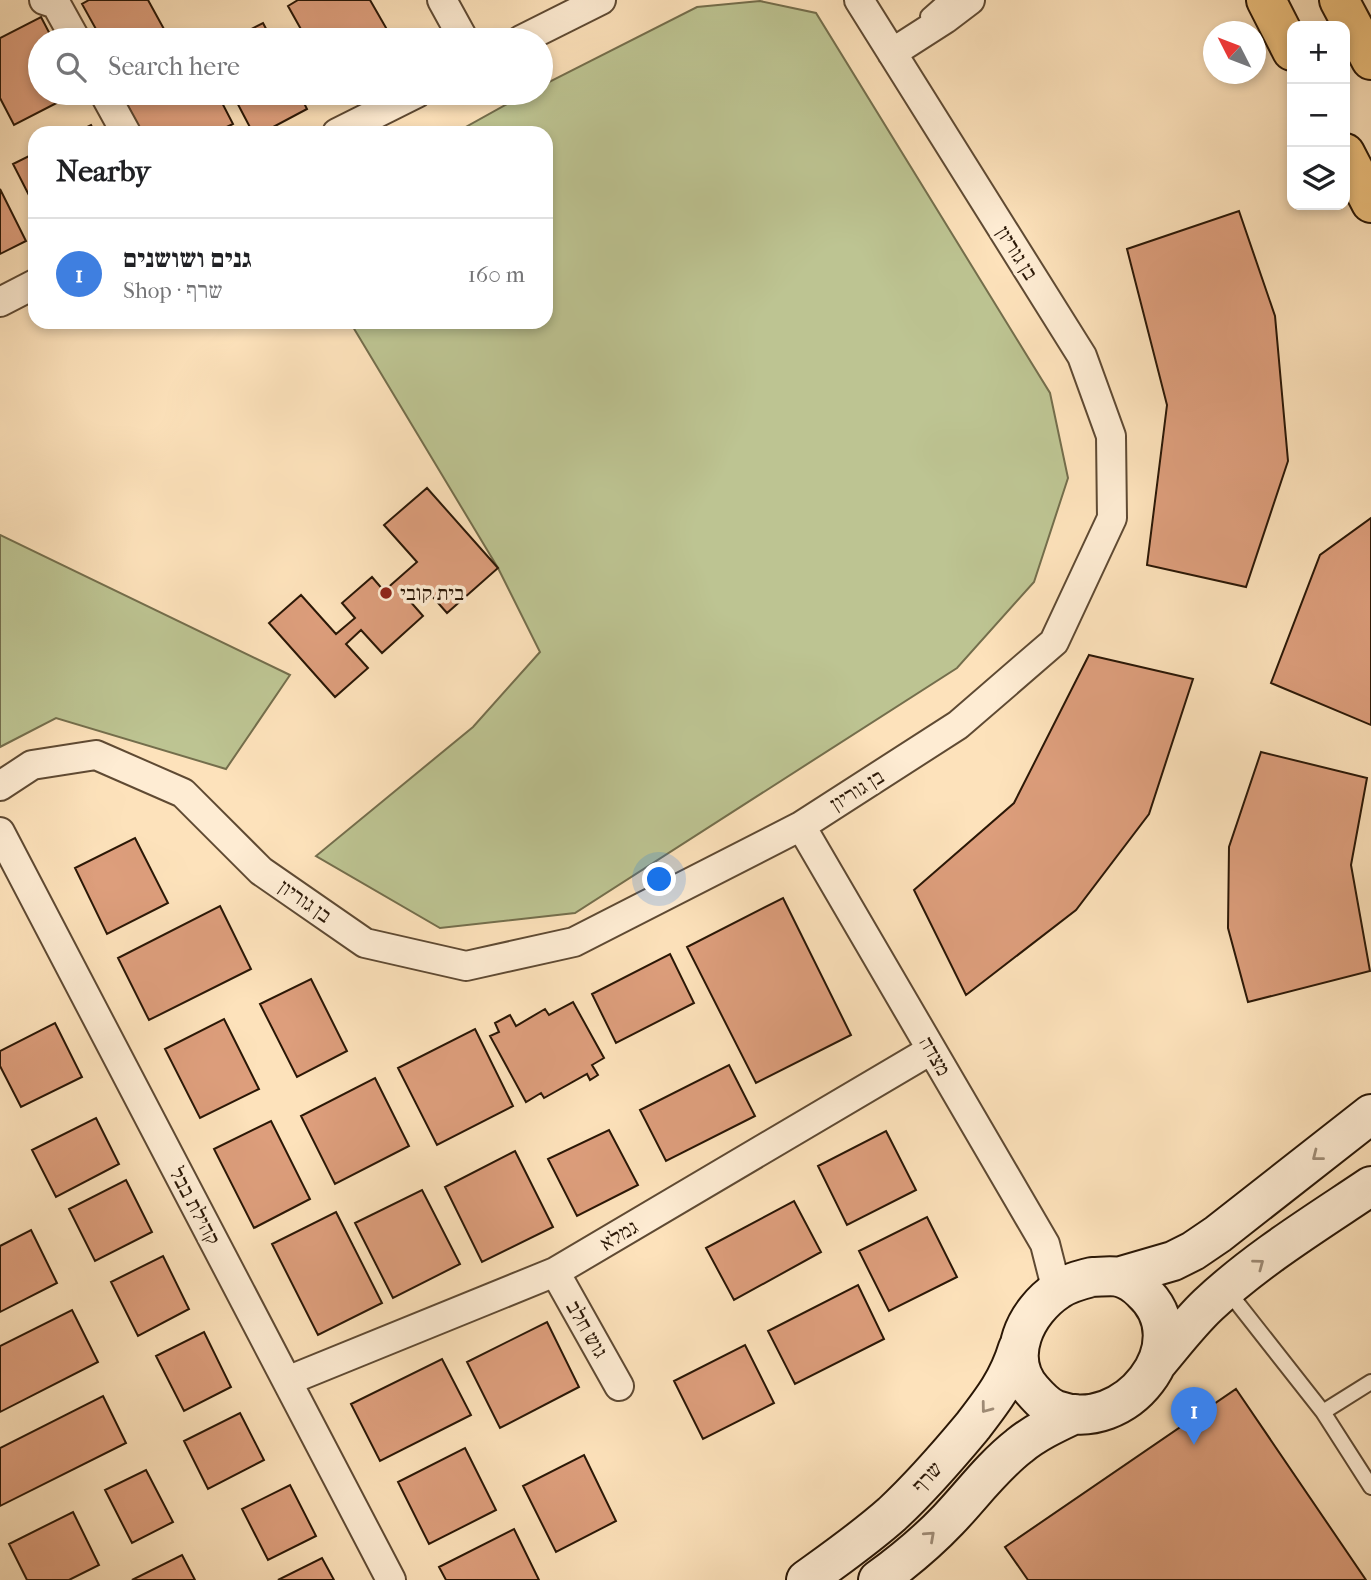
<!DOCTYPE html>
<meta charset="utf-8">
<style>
body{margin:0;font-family:"IM FELL French Canon","Frank Ruhl Libre",serif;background:#f6f6f6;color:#202124}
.controls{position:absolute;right:21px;top:21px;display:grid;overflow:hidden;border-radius:14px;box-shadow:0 4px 10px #0003}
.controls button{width:63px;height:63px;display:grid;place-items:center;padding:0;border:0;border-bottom:2px solid #e0e0e0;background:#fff;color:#202124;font:35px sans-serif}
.compass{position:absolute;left:1203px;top:21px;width:63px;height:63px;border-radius:50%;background:#fff;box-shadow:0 4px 10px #0003;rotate:312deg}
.you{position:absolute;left:660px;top:880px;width:24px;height:24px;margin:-18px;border:5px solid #fff;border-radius:50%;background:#1a73e8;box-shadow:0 0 0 10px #1a73e833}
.badge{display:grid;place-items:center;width:46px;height:46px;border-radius:50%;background:#1a73e8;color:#fff;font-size:23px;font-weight:700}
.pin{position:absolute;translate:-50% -58px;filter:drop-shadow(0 2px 4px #0008)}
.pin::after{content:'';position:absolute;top:37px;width:24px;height:21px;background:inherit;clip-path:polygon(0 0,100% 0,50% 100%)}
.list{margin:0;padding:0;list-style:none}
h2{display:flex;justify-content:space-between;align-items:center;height:91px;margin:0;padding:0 28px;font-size:30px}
h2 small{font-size:23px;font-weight:400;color:#757577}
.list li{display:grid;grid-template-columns:46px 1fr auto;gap:21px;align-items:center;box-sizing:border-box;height:112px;padding:0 28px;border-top:2px solid #e0e0e0}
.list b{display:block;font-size:26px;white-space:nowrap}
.list p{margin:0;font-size:23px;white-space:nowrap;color:#757577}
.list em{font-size:23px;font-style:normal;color:#757577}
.icon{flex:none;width:38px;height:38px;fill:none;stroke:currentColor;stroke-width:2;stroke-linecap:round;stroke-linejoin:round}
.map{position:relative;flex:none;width:1371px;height:1580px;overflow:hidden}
.search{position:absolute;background:#fff;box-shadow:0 4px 10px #0003;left:28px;top:28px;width:525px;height:77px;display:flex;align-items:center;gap:18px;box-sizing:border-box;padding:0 24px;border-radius:38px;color:#757577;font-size:26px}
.panel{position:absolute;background:#fff;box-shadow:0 4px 10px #0003;left:28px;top:126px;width:525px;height:203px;border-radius:21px}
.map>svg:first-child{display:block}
.green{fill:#bdc492;stroke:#746e4c;stroke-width:2}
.building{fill:#dd9e7c;stroke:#2a1706;stroke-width:2}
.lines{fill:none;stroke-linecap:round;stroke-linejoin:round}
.lane-casing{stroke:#5f4a33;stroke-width:18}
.street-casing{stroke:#5f4a33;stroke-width:32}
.secondary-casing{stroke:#2a1706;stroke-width:42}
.primary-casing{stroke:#2a1706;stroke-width:42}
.lane{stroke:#feecd3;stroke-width:14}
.street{stroke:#feecd3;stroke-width:28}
.secondary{stroke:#feecd3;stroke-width:38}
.primary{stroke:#eec17e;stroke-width:38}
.oneway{stroke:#9f8c77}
.poi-dot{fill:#8f2418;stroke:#feecd3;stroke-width:2.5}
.labels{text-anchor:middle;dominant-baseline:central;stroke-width:7;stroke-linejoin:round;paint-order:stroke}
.street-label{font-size:21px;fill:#2a1706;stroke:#feecd3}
.poi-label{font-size:21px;fill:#2a1706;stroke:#feecd3;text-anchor:start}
</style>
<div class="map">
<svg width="1371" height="1580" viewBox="0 0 1371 1580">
<rect width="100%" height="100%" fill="#fde2bb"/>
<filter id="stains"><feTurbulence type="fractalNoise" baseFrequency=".00286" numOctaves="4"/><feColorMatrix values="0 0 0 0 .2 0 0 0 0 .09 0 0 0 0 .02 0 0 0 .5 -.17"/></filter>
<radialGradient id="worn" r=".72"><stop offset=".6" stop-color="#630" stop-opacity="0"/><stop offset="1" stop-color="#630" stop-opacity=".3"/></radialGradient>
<path class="green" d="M 760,1 L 816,13 L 1050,393 L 1068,478 L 1034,582 L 957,668 L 575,913 L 440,928 L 316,856 L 473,727 L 540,652 L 498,568 L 350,322 L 546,322 L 546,133 L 455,133 L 527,93 L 541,93 L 541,86 L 697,7 Z
M 0,535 L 290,675 L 226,769 L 56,718 L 0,747 Z"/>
<path class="building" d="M 89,0 L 148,0 L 170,40 L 102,40 L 82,4 Z
M 298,0 L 370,0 L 393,40 L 307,40 L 288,6 Z
M 41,17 L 53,40 L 40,40 L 40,93 L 76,93 L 14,125 L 0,98 L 0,38 Z
M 263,23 L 272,40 L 230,40 Z
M 121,93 L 217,93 L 233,124 L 214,133 L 142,133 Z
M 232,93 L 299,93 L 307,109 L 262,133 L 253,133 Z
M 91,125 L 95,133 L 75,133 Z
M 35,153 L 35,207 L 13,164 Z
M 0,189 L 26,241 L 0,254 Z
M 1239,211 L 1275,316 L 1288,461 L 1246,587 L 1147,565 L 1167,405 L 1127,249 Z
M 427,488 L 498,568 L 447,613 L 424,587 L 409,600 L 423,616 L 382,653 L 361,630 L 346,644 L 368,668 L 335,697 L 269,623 L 301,595 L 336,634 L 355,618 L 342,603 L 372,577 L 384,591 L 417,562 L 384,525 Z
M 1371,518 L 1371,725 L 1271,683 L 1320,555 Z
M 1089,655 L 1193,679 L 1149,814 L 1076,910 L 966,995 L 914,890 L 1014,803 Z
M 1261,752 L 1367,778 L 1351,865 L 1370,971 L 1248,1002 L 1228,928 L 1229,847 Z
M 135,838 L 168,903 L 107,934 L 75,868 Z
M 783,898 L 851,1035 L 756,1083 L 687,947 Z
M 220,906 L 251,969 L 149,1020 L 118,958 Z
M 670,954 L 694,1003 L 616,1043 L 592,994 Z
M 311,979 L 347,1051 L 297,1077 L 260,1004 Z
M 573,1002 L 604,1058 L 592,1065 L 598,1075 L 590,1080 L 587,1074 L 544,1098 L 541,1093 L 526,1102 L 490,1036 L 499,1032 L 495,1023 L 510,1015 L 516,1026 L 545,1009 L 549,1015 Z
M 224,1019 L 259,1089 L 200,1118 L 165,1049 Z
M 55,1023 L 82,1077 L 21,1107 L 0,1066 L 0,1051 Z
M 475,1029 L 513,1106 L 437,1145 L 398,1068 Z
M 729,1065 L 755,1116 L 666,1161 L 640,1110 Z
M 375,1078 L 409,1146 L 335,1184 L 301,1116 Z
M 96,1118 L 119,1164 L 56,1197 L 32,1150 Z
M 271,1121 L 310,1199 L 254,1228 L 214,1149 Z
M 609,1130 L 638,1185 L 577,1216 L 548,1159 Z
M 886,1131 L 916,1190 L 847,1225 L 818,1166 Z
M 515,1151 L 553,1227 L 482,1262 L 445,1187 Z
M 126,1180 L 152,1232 L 95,1261 L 69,1209 Z
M 422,1190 L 460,1264 L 393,1298 L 355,1223 Z
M 794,1201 L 821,1252 L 734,1300 L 706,1248 Z
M 336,1212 L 382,1303 L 318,1335 L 272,1244 Z
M 927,1217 L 957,1277 L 889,1311 L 859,1251 Z
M 31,1230 L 57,1283 L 0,1312 L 0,1246 Z
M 163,1256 L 189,1309 L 138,1336 L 111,1282 Z
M 858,1285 L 884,1339 L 795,1384 L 768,1331 Z
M 72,1310 L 98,1362 L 0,1412 L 0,1346 Z
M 547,1322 L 579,1387 L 500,1428 L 467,1362 Z
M 204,1332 L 231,1387 L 184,1411 L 156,1356 Z
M 745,1345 L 774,1403 L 703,1439 L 674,1381 Z
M 442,1359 L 471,1415 L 380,1461 L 351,1404 Z
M 1236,1389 L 1366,1580 L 1028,1580 L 1005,1547 Z
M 103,1396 L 126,1443 L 0,1506 L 0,1448 Z
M 240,1413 L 264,1460 L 208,1489 L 184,1441 Z
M 465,1448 L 496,1510 L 429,1544 L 398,1482 Z
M 584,1455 L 616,1521 L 556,1552 L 523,1486 Z
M 146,1470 L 173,1522 L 132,1543 L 105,1490 Z
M 290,1485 L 316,1536 L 268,1560 L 242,1509 Z
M 73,1512 L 99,1565 L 69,1580 L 27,1580 L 9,1544 Z
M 514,1529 L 539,1580 L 446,1580 L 439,1567 Z
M 182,1555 L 195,1580 L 132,1580 Z
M 322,1558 L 334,1580 L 278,1580 Z"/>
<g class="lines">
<g class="lane-casing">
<path id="lane" d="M 928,16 L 946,0
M 1227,1290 L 1323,1412 L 1371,1487
M 1323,1412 L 1371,1382"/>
</g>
<g class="street-casing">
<path id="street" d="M 44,0 L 56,4 L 76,40
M 442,0 L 464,40
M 521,40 L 601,0
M 892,53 L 945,19 L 970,0
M 104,93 L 126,133
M 337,133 L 417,93
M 0,302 L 35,284
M 0,786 L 32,765 L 96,755 L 183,793 L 261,871 L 365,943 L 466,966 L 574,942 L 801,826 L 958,725 L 1054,642 L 1112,518 L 1111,436 L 1082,356 L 859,0
M 801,826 L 1045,1244 L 1057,1291
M 0,832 L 391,1580
M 555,1272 L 619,1386
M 287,1381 L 555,1272 L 931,1050"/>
</g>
<g class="secondary-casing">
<path id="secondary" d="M 1092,1277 C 1100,1277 1111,1275 1119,1277 C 1127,1279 1136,1285 1142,1291 C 1200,1343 1125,1436 1056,1410 C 1046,1406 1039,1398 1032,1390 C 1003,1358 1026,1311 1058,1290 C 1068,1283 1080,1280 1092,1277 Z
M 1118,1277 L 1173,1261 L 1193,1251 L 1218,1234 L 1371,1114
M 1158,1362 C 1174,1343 1190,1322 1208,1305 C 1257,1259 1316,1223 1371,1186
M 806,1580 C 835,1559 865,1538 892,1514 C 921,1487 947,1457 972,1427 C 992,1401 1008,1381 1018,1348
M 878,1580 C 903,1562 927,1542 948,1520 C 971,1496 992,1467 1019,1446 C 1036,1432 1056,1423 1075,1414"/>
</g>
<g class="primary-casing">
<path id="primary" d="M 1266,0 L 1292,51
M 1339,0 L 1371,60
M 1345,153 L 1371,203"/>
</g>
<use href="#lane" class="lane"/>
<use href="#street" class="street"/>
<use href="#secondary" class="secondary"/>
<use href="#primary" class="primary"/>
</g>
<defs><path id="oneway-chevron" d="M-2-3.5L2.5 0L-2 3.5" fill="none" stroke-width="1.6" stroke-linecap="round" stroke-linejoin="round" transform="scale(1.75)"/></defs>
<g class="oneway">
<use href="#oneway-chevron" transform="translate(1317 1156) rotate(142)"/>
<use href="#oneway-chevron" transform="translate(1259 1264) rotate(-37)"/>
<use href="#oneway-chevron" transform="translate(986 1408) rotate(127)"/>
<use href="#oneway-chevron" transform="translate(930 1536) rotate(-42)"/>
</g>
<circle class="poi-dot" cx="386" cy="593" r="7"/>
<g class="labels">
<g class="street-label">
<text transform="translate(1017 253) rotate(58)">בן גוריון</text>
<text transform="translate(857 790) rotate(-32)">בן גוריון</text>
<text transform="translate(305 901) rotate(35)">בן גוריון</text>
<text transform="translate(935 1056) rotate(60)">מצדה</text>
<text transform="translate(195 1206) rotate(62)">קהילת בבל</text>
<text transform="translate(619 1235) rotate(-31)">גמלא</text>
<text transform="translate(587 1329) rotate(60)">גוש חלב</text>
<text transform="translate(927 1477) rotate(-47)">שרף</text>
</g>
<g class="poi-label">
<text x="400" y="593">בית קובי</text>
</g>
</g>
<rect width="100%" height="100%" filter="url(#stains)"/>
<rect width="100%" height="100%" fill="url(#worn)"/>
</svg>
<div class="controls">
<button>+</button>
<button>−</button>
<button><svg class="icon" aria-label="layers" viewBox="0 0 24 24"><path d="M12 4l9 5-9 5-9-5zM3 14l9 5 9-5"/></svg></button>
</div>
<svg class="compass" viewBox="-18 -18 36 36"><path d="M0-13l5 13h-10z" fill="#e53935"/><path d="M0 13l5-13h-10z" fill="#757577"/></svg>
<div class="you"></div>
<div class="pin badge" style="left:1194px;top:1445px;background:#3f7fe0">1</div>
<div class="search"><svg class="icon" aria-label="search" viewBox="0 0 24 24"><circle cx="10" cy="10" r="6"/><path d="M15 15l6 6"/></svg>Search here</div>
<section class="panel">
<h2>Nearby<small></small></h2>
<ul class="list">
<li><span class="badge" style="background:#3f7fe0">1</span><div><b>גנים ושושנים</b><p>Shop · שרף</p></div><em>160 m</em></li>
</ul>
</section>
</div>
